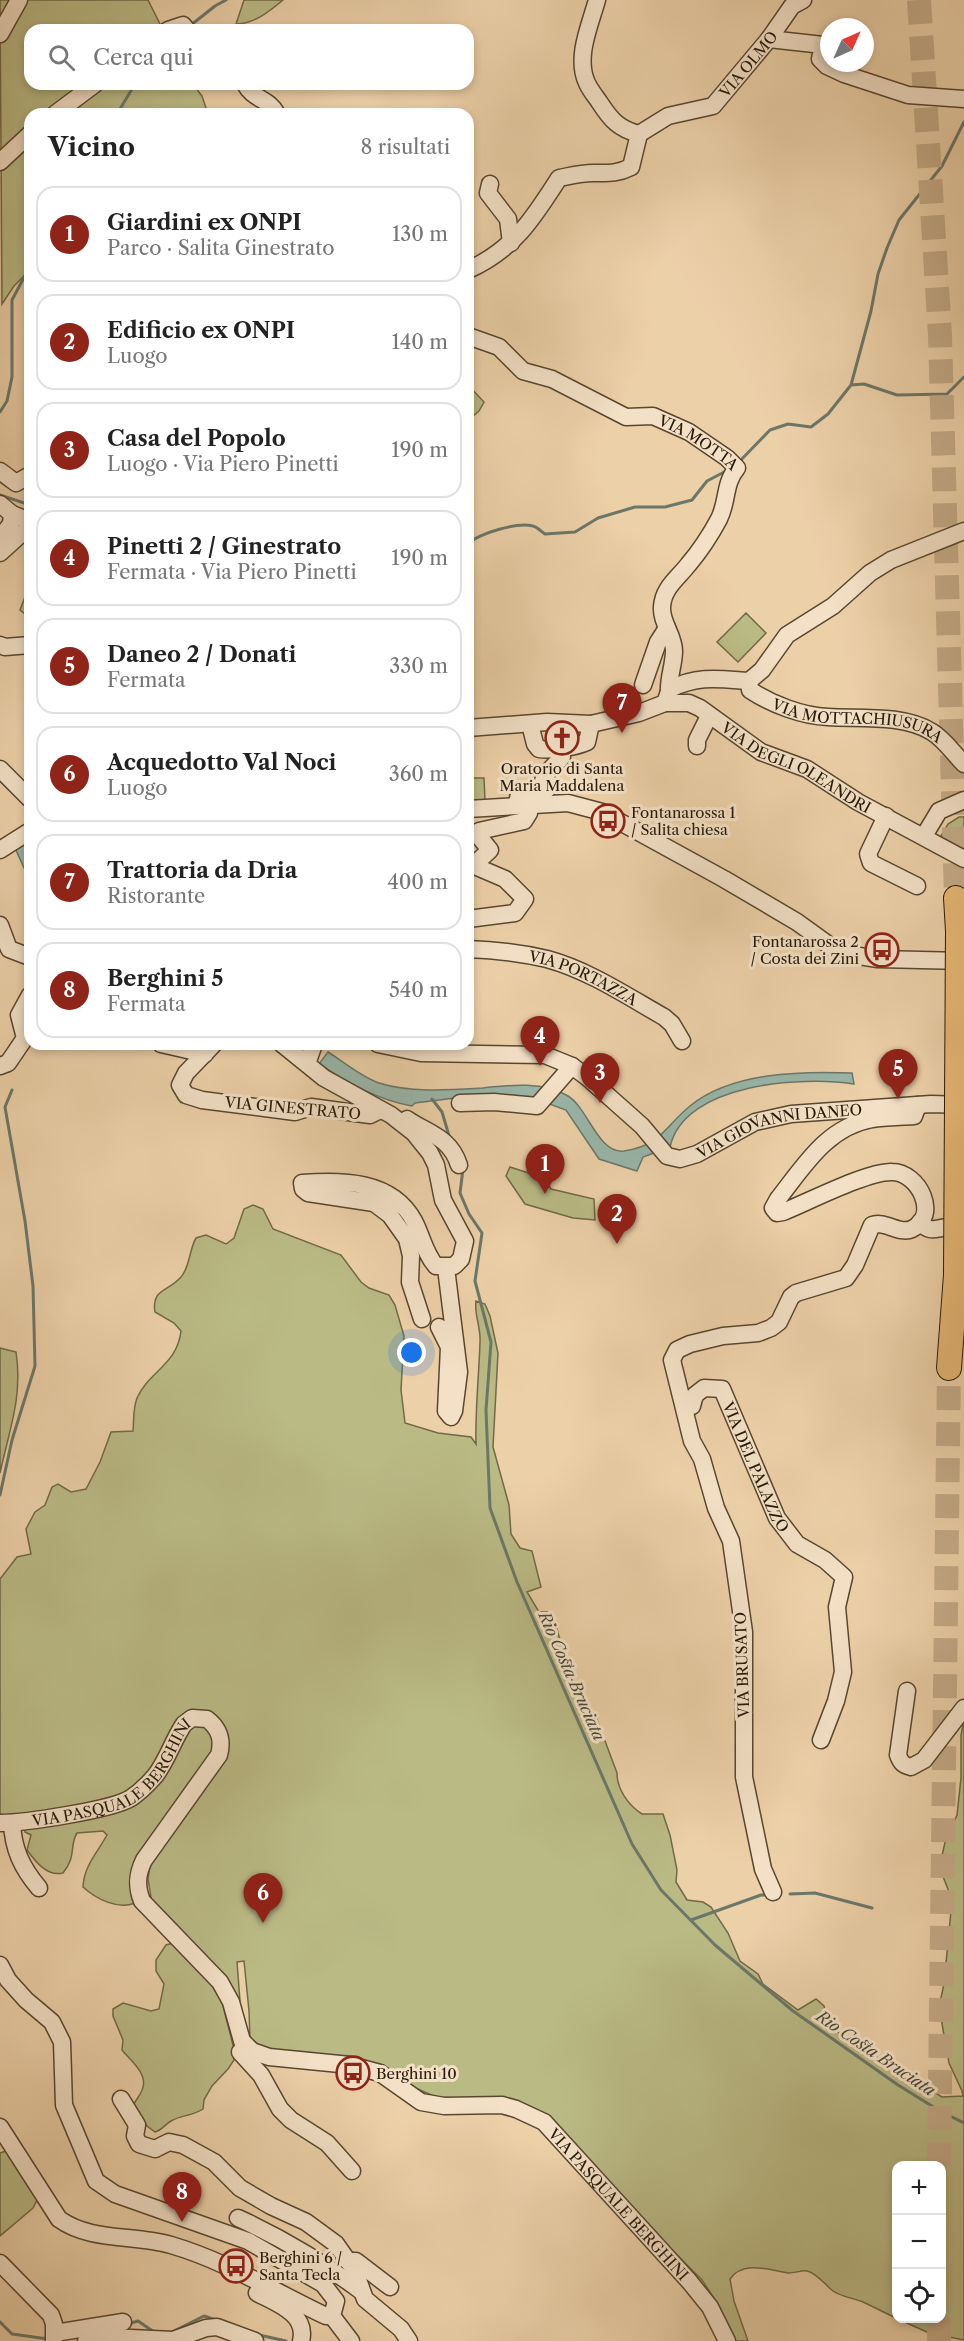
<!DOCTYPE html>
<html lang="it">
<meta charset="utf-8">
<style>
body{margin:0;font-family:"Libre Caslon Text",serif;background:#f6f6f6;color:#222}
.controls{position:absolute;right:18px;bottom:18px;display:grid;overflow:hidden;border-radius:12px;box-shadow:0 3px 9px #0003}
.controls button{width:54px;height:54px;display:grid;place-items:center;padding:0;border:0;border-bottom:2px solid #e0e0e0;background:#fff;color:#222;font:30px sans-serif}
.compass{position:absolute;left:820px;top:18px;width:54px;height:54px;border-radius:50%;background:#fff;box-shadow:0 3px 9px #0003;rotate:45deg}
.you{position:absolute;left:412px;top:1353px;width:21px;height:21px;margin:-15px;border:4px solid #fff;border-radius:50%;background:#1a73e8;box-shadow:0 0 0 9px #1a73e833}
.badge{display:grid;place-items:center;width:39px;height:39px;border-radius:50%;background:#8f2418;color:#fff;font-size:20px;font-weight:700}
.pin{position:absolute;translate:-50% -50px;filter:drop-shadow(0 2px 3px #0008)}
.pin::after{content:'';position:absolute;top:32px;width:21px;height:18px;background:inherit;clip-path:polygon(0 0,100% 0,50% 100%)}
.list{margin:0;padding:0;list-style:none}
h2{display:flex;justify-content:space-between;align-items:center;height:78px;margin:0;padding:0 24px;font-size:26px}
h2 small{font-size:20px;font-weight:400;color:#767676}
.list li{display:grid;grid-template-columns:39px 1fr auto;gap:18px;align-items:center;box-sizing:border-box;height:96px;margin:0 12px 12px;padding:0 12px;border:2px solid #e0e0e0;border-radius:18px}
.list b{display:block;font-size:22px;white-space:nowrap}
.list p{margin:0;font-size:20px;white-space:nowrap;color:#767676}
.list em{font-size:20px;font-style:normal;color:#767676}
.icon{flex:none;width:33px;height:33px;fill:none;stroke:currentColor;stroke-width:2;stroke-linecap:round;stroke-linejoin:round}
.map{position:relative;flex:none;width:964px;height:2341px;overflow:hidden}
.search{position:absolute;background:#fff;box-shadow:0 3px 9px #0003;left:24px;top:24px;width:450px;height:66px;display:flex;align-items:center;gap:15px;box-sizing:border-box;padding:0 21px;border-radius:18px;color:#767676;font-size:22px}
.panel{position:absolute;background:#fff;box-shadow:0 3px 9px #0003;left:24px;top:108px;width:450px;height:942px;border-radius:18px}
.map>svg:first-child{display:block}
.green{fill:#baba85;stroke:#706a46;stroke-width:1.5}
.water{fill:#99b6aa;stroke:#6b7769;stroke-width:1.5}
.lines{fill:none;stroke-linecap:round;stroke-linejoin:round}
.stream{stroke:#6b7769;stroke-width:3}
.highway-tunnel{stroke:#c4ab88;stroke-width:24;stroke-dasharray:24 12;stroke-linecap:butt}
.minor-casing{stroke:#58472f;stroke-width:19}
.highway-casing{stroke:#261907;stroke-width:26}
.minor{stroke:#f3e0c6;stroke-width:16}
.highway{stroke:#e6b874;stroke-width:24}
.highway-bridge-casing{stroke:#261907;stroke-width:26;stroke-linecap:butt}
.highway-bridge{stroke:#e6b874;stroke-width:24}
.labels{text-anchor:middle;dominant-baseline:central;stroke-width:6;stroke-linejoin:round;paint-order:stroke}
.street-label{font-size:15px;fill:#261907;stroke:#f3e0c6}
.poi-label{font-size:15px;fill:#261907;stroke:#f3e0c6;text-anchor:start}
.water-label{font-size:16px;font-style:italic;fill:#484838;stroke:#f3e0c6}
</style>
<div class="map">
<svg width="964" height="2341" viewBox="0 0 964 2341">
<rect width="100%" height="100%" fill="#ecd0a8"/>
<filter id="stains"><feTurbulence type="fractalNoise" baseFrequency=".00333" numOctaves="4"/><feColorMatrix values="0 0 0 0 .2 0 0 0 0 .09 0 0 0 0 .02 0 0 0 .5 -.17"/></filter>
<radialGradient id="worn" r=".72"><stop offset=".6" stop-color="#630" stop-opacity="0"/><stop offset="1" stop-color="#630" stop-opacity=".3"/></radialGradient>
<path class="green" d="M 0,0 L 148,0 L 163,30 L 30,30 L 30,84 L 193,84 L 202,96 L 208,114 L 30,114 L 30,270 L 14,286 L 2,304 Z
M 244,0 L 283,0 C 270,11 254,24 236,24 Z
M 468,385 L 484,402 L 479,411 L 468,420 Z
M 30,596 L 30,618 L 20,610 L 25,597 Z
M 746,613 L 766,633 L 738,662 L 717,642 Z
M 468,778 L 484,778 L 485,801 L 468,801 Z
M 959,817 L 964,817 L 964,844 L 961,847 L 941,836 L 948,824 Z
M 510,1167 L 544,1178 L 551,1189 L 594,1199 L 595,1220 L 573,1218 L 525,1204 L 506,1176 Z
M 253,1205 L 263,1209 L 273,1229 L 341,1255 L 361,1282 L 369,1288 L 389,1295 L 395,1305 L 404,1336 L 401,1390 L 405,1423 L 438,1433 L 471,1437 L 476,1444 C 475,1410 479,1376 480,1342 C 481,1327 474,1315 476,1301 L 485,1304 L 490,1316 L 498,1353 L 493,1447 L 509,1505 L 511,1534 L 520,1548 L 532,1551 L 541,1587 L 527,1592 L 539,1612 L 552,1612 L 579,1705 L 586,1718 L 596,1717 L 617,1773 C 617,1789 628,1805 642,1814 L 663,1814 L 670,1835 L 677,1870 L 676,1882 L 687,1900 L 703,1902 L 711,1907 L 728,1933 L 740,1961 L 758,1974 L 763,1984 L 798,2010 L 816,1999 L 824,2006 L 828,2024 L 850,2041 L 942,2097 L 963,2096 L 962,2091 L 949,2063 L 939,2007 L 944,1984 L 952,1900 L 941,1871 L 941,1860 L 946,1838 L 957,1815 L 961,1778 L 961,1735 L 964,1719 L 964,2340 L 929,2333 L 898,2319 L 942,2318 L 942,2166 L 896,2166 L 896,2318 C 885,2313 874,2307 863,2302 C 853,2298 842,2297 833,2291 C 825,2285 817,2273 807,2271 C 802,2270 795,2273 789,2273 C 769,2270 743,2260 730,2279 L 734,2301 L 748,2341 L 735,2341 L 718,2304 L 702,2280 L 658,2236 L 558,2128 L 456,2098 L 436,2097 L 413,2087 L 395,2073 L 381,2066 L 277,2050 L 261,2046 L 250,2039 L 249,2011 L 244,1961 L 237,1962 L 240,2001 L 238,2010 L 152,1903 L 148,1879 L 150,1866 L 225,1754 L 200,1713 L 154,1772 L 115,1800 L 20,1819 L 0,1817 L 0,1579 L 17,1557 L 31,1554 L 26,1529 L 35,1512 L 45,1505 L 52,1487 L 58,1484 L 71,1492 L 86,1489 L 100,1462 L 111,1432 L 133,1431 C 134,1420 133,1408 137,1398 C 149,1371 177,1365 181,1331 L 174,1323 L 155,1312 C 151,1289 168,1292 181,1277 C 190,1267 189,1250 196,1238 L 206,1235 L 226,1244 L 234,1238 L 244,1209 Z
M 0,1348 L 16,1352 C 23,1396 9,1431 0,1473 Z
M 206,1723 L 216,1748 L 167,1821 L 135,1903 C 118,1910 96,1899 83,1887 C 84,1866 97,1853 107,1835 L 103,1831 L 77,1833 C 69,1846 77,1856 63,1873 C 47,1877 35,1861 27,1850 L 31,1835 L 25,1832 L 25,1829 L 120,1808 L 189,1725 Z
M 173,1943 L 220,1994 L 234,2049 L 234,2060 L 228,2069 L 212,2086 L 204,2100 L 203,2109 C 193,2116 181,2115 171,2121 C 164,2125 163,2130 155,2132 L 147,2126 L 134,2104 C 137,2098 142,2093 143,2087 C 147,2073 130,2060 122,2050 L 123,2040 L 113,2016 L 113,2009 L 123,2003 L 151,2011 L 159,2009 L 164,1984 L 156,1971 L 156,1960 L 166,1945 Z
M 9,2150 L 37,2200 L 33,2208 L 0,2236 L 0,2153 Z"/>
<path class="water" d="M 27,841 L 30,851 L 30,881 L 15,848 Z
M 328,1052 C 344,1062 361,1077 379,1083 C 411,1093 450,1090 483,1088 C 509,1085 544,1081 568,1096 C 588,1108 598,1154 624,1151 C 662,1145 664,1127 690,1106 C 731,1072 801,1071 852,1073 L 854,1084 C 802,1076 684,1083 670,1147 L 643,1157 L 637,1171 L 599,1159 L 566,1110 L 533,1098 L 455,1098 L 415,1103 L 412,1106 C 378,1100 348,1083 319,1064 Z"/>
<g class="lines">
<path class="stream" d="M 191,25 L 215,6 L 226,0
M 117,114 L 135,84
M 851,385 L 871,311 L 878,274 L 887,248 L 899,220 L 942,166 L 964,122
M 0,412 L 7,401 L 12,377 L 12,300 L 30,266
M 738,463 L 770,430 L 788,424 L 811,427 L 828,414 L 851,385 L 864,384 L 897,395 L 947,394 L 964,377
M 0,495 L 30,505
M 468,543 C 482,533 516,522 533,526 C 537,527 542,532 545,534 L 575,532 L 598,518 L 635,507 L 665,507 L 692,500 L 707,481 L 728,470
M 432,1099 L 442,1112 L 450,1139
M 463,1169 L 460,1193 L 469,1214 L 482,1233 L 475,1281 L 491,1342 L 486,1410 L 490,1508 L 517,1582 L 632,1844 L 661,1890 L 715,1945 L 793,2011 L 898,2085 L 940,2111 L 964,2123
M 0,1495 L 12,1440 L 35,1366 L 33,1286 L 25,1221 L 5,1107 L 12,1090
M 790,1894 L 815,1893 L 872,1908
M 691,1920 L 761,1895 L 768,1895
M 0,2322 L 12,2334 L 48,2339
M 128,2324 L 138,2321 L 154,2332
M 170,2333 L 204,2316 L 216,2320
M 259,2335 L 286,2341"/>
<path class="highway-tunnel" d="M 919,0 L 940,335 L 956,898
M 939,2166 L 949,1368
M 939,2318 L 939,2341"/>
<g class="minor-casing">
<g id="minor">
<path d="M 597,0 C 590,25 575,58 587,83 C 590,90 596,97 600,103 C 611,120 619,129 639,134"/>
<path d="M 168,30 L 183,25 L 187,30"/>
<path d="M 0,34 L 19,0"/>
<path d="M 769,39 L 823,45 L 820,59 L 827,66 L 844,74 L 908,95 L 964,99"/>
<path d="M 245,84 C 254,101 268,97 277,114"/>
<path d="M 55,114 L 95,84"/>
<path d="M 0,162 L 30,134"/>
<path d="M 490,184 L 488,193 L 508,219 L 511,243"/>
<path id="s1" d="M 468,270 C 513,250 533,219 559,178 C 570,176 581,173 593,173 C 608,173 617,174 631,167 L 639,134 L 668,116 L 713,106 L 769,39 L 792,6 L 803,0"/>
<path id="s2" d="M 468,336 L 499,347 L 523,371 L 552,379 L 626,417 L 653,416 L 689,432 L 727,458 L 737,468 C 724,483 728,501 719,519 C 711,534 699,552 688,565 C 677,579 663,588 662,607 C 661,623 674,635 674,651 C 674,665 668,678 669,692"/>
<path d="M 0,471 L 16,483 L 30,475"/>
<path d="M 0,504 L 12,514 L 11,524 L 0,538"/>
<path d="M 12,514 L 30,521"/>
<path d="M 0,553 L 22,533"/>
<path d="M 0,645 L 5,647 L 30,645"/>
<path id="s3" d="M 749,681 L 750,690 C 771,704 802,716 828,717 C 859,719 904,714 932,732 C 944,739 954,754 964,764"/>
<path d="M 643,685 L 658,642 L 667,628"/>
<path id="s4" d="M 665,703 L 689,703 L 700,708 L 761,752 L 807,769 L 858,802 L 964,859"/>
<path d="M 530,724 L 535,744 L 539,749 C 551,751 576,747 587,742 L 591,724"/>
<path d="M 468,728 L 547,722 L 591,724 L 639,713 L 665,703 L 670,689 C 699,675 719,679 749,681 L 762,670 L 787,635 L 833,606 L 870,573 L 891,560 L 964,531"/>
<path d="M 697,746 L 697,740 L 709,716"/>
<path d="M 0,769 L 30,799"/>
<path d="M 518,798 C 530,797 543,796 551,785 L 543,781 L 547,773 L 562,757 L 562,753 L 558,748"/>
<path d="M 468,809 L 568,803 L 602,812 L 724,879 L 797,922 L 840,953 L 878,959 L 964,961"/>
<path d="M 886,816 L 868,854 L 871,863 L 917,886"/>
<path d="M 924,836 L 939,811 L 964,800"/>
<path d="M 0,850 L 30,831"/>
<path d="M 468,919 L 515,913 L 525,899 L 505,879 L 477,867 L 477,862 L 490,850 L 477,834 L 479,831 L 524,821 L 529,813 L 530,806"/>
<path d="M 0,925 L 9,949 L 30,957"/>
<path id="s5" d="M 468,949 C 494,950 521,953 547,959 C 588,970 627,996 664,1017 L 672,1024 L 682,1041"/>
<path d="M 161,1044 L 205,1054"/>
<path d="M 214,1044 L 186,1073 L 180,1085 L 186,1095 L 202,1100 L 295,1112 L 311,1107 L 370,1115 L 380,1110"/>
<path d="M 282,1044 L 324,1078 L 391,1115 L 414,1133 L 430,1153 L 436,1165 L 443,1200 L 465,1241 L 461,1259 L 454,1266 L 436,1266 C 425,1254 422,1236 414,1221 C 392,1180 342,1180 302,1183 L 303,1189 L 308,1193 L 374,1203 L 390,1215 L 407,1239 L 411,1256 L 410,1282 L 422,1319"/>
<path id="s6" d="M 378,1044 L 421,1053 L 545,1055 L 572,1066 L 588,1078 L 642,1126 L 667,1156 L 680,1159 L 697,1154 L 755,1122 L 791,1114 L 931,1104 L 964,1105"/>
<path d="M 307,1064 L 314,1044"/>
<path d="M 0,1066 L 8,1063 L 25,1038 L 19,1015 L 30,995"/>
<path d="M 460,1103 L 494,1102 L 537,1106 L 572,1066"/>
<path d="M 407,1119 C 429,1134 450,1137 459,1165"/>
<path d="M 920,1222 C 931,1234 935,1228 948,1227 C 953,1226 959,1229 964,1230"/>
<path d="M 439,1327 L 449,1347 L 446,1411 L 451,1417 L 454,1411 L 459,1372 L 446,1268"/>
<path id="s7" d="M 686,1408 L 692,1406 L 695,1395 L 704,1388 L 722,1389 L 777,1518 L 797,1544 L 825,1560 L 844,1577 L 837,1607 L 843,1672 L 836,1701 L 821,1740"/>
<path d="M 907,1691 L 898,1755 C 901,1763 903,1765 911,1767 L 924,1760 L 964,1708"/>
<path id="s8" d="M 0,1823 C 24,1823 112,1810 131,1798 C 140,1792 148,1784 155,1776 C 167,1761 173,1740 184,1724 L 192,1718 L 207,1719 C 220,1729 223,1740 219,1755 L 144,1860 C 137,1874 136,1886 142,1901 L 220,1982 L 231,2002 L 242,2041 L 252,2051 L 269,2057 L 350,2065 L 380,2073 L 421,2102 L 444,2106 L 502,2105 L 516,2109 L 544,2122 L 689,2281 L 710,2307 L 727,2341"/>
<path d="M 12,1823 C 13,1849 22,1868 39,1888"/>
<path d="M 773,1892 L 763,1869 L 744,1777 L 744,1632 L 731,1541 L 716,1508 L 702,1459 L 692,1441 L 672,1360 L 677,1350 L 690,1344 L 723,1336 L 758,1333 L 771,1328 L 779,1322 L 791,1297 L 796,1293 L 846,1278 L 855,1265 L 872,1225 C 885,1220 899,1235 912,1229 C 940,1216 919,1172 892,1172 C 868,1171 808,1202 783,1212 L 777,1213 L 773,1208 L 778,1199 C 804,1166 827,1127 872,1119 C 885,1117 900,1117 914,1116 L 918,1105"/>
<path d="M 0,1965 L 8,1980 L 26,2000 L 52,2022 L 62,2042 L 64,2105 L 96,2181 L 115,2194 L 248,2241 L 323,2284 L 336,2301 L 332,2316"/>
<path d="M 245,2047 L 240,2052 L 261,2075 L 280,2109 L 291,2120 L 327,2143 L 352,2171"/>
<path d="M 121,2099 L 137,2125 L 135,2136 L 139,2144 L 155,2149 L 169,2142 L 183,2145 L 214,2162 L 240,2188 L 271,2206 L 306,2222 L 336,2244 L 355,2271 L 365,2299 L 401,2329 L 409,2341"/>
<path d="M 0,2127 L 59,2219 C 91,2242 134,2234 171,2245 C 226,2261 275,2292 326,2316 L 332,2316"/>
<path d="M 238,2218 C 282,2238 322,2262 361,2291"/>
<path d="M 348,2261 L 356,2261 L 390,2287"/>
<path d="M 0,2263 L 51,2315 L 54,2324 L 54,2341"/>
<path d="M 257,2293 C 276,2303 308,2314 301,2341"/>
<path d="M 332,2316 L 351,2341"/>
<path d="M 55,2333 L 123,2322"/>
<path d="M 86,2341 L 110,2337 L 173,2340 L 206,2328 L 217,2327 L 255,2341"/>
</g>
</g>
<g class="highway-casing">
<path id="highway" d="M 956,898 L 958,931
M 949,1368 L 956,1275"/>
</g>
<use href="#minor" class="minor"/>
<use href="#highway" class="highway"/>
<g class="highway-bridge-casing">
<path id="highway-bridge" d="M 956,1275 L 958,931"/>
</g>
<use href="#highway-bridge" class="highway-bridge"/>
</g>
<defs>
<g id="church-ring" transform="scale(1.725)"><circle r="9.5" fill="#f3e0c6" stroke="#8f2418" stroke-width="1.5"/><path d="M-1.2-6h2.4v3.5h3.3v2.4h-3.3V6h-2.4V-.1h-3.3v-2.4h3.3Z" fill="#8f2418"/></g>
<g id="bus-ring" transform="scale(1.725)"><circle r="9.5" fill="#f3e0c6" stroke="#8f2418" stroke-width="1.5"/><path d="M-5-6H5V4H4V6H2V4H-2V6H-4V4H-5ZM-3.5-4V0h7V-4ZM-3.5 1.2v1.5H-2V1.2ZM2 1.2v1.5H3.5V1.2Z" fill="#8f2418"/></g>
</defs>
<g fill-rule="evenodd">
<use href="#church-ring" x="562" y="738"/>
<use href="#bus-ring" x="608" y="821"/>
<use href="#bus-ring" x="882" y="950"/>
<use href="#bus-ring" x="353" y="2073"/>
<use href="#bus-ring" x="236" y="2266"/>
</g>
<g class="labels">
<g class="street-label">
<text stroke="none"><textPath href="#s1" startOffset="374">VIA OLMO</textPath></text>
<text stroke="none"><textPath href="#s2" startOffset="260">VIA MOTTA</textPath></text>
<text stroke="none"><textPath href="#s3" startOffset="123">VIA MOTTACHIUSURA</textPath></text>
<text stroke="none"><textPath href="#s4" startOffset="150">VIA DEGLI OLEANDRI</textPath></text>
<text stroke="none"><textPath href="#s5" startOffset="120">VIA PORTAZZA</textPath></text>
<text transform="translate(293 1108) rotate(5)">VIA GINESTRATO</text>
<text stroke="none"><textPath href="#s6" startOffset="447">VIA GIOVANNI DANEO</textPath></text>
<text stroke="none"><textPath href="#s7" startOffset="132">VIA DEL PALAZZO</textPath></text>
<text transform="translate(742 1665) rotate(-92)">VIA BRUSATO</text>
<text stroke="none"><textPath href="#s8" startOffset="132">VIA PASQUALE BERGHINI</textPath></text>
<text stroke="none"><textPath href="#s8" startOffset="1072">VIA PASQUALE BERGHINI</textPath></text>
</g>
<g class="poi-label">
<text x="562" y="768" text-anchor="middle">Oratorio di Santa<tspan x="562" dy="17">Maria Maddalena</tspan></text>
<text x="631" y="812">Fontanarossa 1<tspan x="631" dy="17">/ Salita chiesa</tspan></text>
<text x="859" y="941" text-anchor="end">Fontanarossa 2<tspan x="859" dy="17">/ Costa dei Zini</tspan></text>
<text x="376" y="2073">Berghini 10</text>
<text x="259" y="2257">Berghini 6 /<tspan x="259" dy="17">Santa Tecla</tspan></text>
</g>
<g class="water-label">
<text transform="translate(572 1676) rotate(66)">Rio Costa Bruciata</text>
<text transform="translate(876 2053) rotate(34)">Rio Costa Bruciata</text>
</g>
</g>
<rect width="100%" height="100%" filter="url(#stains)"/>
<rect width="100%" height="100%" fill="url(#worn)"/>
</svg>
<div class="controls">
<button>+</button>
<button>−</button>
<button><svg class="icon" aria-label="locate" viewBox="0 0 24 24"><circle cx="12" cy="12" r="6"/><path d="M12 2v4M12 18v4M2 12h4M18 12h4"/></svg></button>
</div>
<svg class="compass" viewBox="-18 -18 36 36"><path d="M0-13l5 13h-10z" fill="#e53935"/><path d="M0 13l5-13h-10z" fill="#767676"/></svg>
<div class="you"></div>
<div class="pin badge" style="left:545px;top:1194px">1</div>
<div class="pin badge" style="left:617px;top:1244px">2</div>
<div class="pin badge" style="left:600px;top:1103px">3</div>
<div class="pin badge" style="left:540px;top:1066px">4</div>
<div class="pin badge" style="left:898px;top:1099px">5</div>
<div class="pin badge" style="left:263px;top:1923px">6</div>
<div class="pin badge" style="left:622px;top:733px">7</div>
<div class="pin badge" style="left:182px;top:2222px">8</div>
<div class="search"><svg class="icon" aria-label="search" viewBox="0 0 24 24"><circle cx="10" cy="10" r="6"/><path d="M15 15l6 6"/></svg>Cerca qui</div>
<section class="panel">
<h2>Vicino<small>8 risultati</small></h2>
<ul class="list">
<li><span class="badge">1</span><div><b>Giardini ex ONPI</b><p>Parco · Salita Ginestrato</p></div><em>130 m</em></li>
<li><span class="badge">2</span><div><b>Edificio ex ONPI</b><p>Luogo</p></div><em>140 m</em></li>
<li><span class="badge">3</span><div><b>Casa del Popolo</b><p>Luogo · Via Piero Pinetti</p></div><em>190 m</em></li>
<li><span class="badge">4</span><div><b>Pinetti 2 / Ginestrato</b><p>Fermata · Via Piero Pinetti</p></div><em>190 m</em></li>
<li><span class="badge">5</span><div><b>Daneo 2 / Donati</b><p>Fermata</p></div><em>330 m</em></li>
<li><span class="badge">6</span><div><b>Acquedotto Val Noci</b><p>Luogo</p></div><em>360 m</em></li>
<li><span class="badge">7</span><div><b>Trattoria da Dria</b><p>Ristorante</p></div><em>400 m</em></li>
<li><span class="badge">8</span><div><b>Berghini 5</b><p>Fermata</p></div><em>540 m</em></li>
</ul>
</section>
</div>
